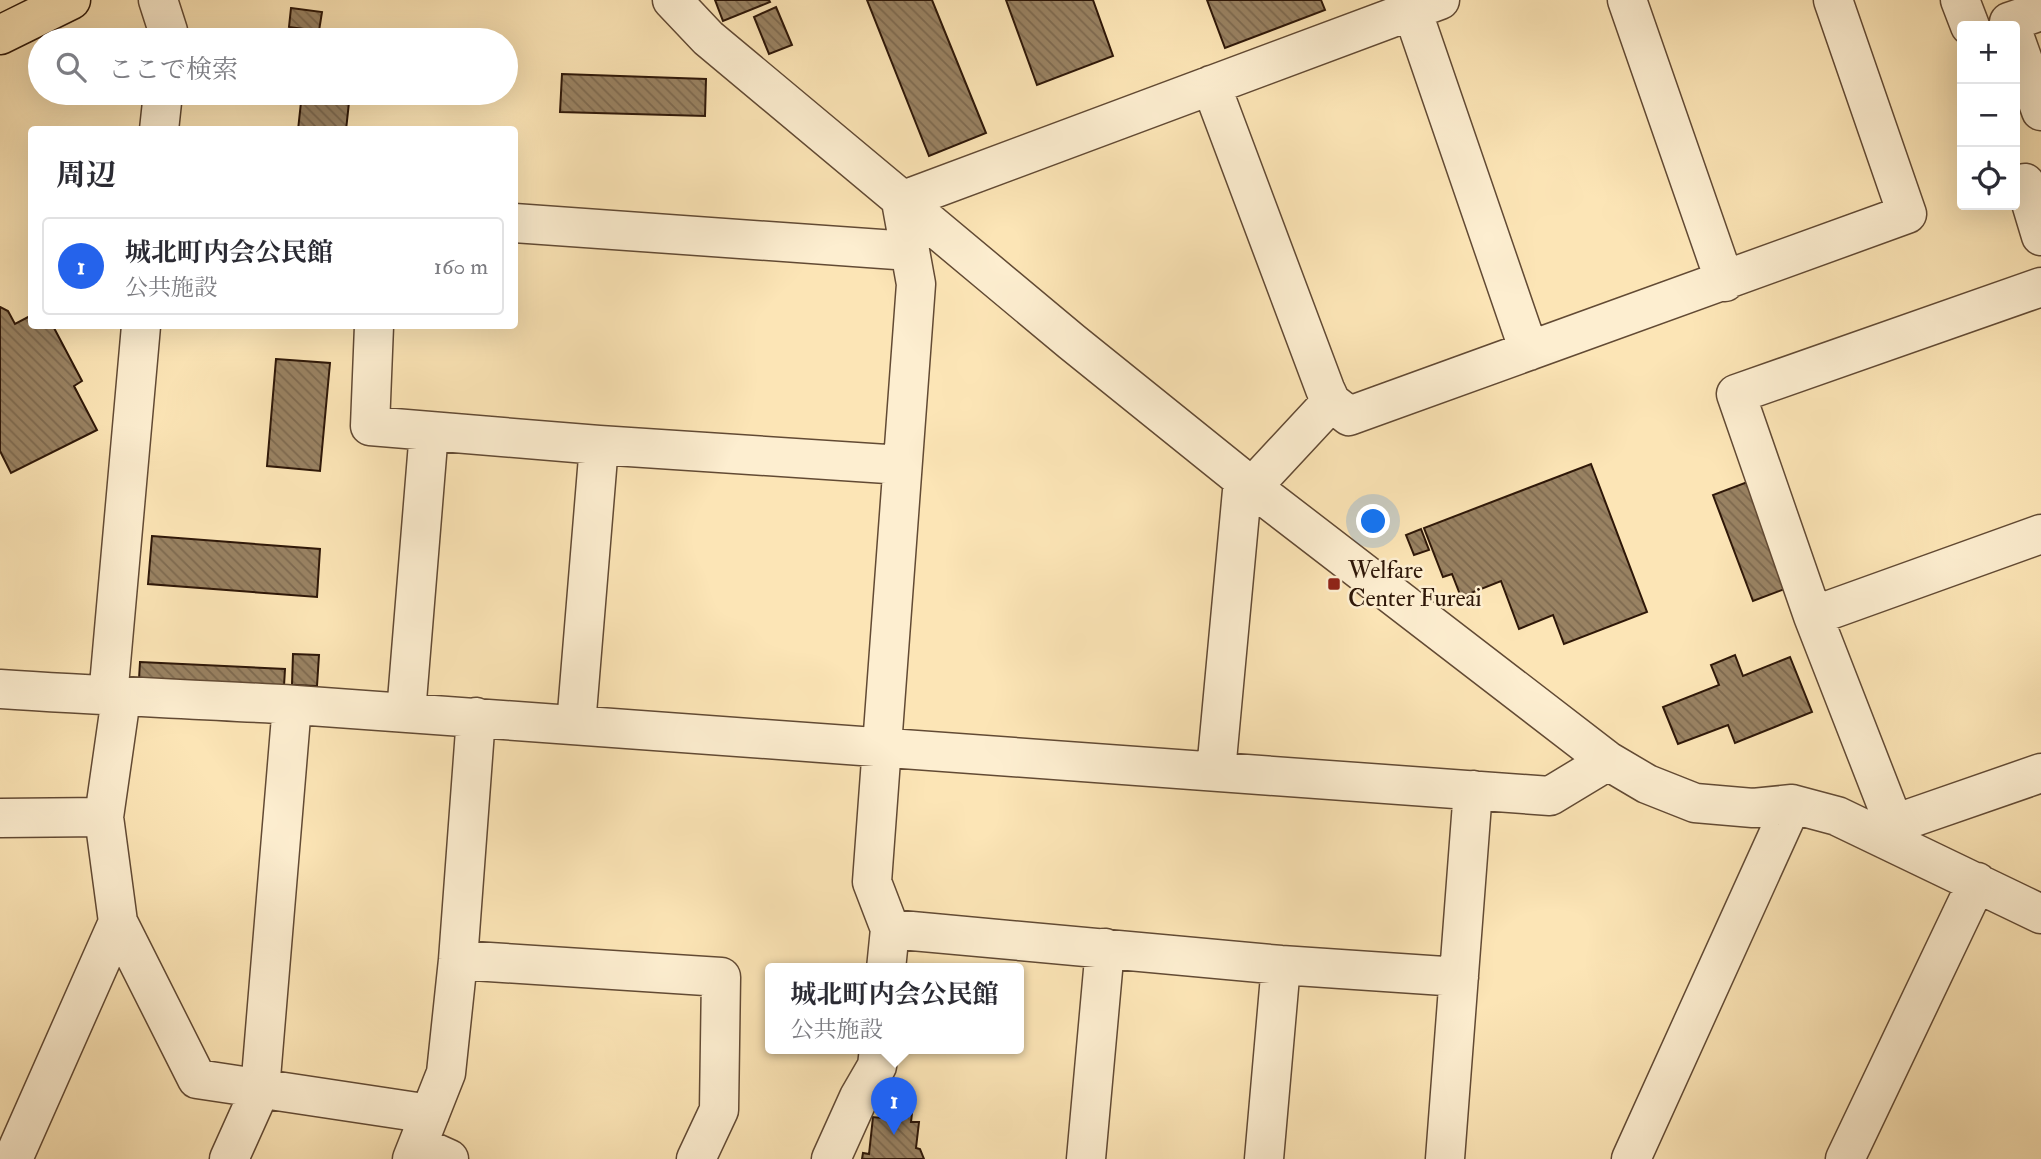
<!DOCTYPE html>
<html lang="ja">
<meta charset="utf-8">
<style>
body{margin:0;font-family:"IM FELL Double Pica","Noto Serif JP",serif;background:#f7f7f7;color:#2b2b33}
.controls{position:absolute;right:21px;top:21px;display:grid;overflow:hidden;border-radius:7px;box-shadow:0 7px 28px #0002}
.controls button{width:63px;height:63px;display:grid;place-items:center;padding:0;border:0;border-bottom:2px solid #e1e1e2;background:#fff;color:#2b2b33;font:35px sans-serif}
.you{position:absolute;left:1374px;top:522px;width:24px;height:24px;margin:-18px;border:5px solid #fff;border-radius:50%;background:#1a73e8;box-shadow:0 0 0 10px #1a73e833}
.badge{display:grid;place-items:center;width:46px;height:46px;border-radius:50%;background:#2563eb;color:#fff;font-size:23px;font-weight:700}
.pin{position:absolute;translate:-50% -58px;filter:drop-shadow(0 2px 4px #0008)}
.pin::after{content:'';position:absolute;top:37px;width:24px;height:21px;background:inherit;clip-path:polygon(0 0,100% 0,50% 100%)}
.popup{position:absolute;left:765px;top:963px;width:259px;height:91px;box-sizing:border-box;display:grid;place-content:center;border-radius:7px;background:#fff;filter:drop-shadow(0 2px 5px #0005);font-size:23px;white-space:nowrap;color:#7c7c81}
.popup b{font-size:26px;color:#2b2b33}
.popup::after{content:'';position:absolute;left:50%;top:100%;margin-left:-14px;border:14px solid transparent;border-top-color:#fff}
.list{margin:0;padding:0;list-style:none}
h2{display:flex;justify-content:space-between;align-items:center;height:91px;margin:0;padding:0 28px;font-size:30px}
h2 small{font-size:23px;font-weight:400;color:#7c7c81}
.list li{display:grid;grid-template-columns:46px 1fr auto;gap:21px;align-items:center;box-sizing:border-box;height:98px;margin:0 14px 14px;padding:0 14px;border:2px solid #e1e1e2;border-radius:7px}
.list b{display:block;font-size:26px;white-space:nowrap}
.list p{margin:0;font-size:23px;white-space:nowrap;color:#7c7c81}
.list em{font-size:23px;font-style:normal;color:#7c7c81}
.icon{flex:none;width:38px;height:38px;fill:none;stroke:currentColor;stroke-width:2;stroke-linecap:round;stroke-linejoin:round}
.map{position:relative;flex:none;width:2041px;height:1159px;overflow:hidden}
.search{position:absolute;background:#fff;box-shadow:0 7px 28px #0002;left:28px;top:28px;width:490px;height:77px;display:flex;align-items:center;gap:18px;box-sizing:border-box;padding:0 24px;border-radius:38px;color:#7c7c81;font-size:26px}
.panel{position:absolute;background:#fff;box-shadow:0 7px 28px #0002;left:28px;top:126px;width:490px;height:203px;border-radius:7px}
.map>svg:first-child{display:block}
.building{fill:url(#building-back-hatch);stroke:#2e1708;stroke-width:2}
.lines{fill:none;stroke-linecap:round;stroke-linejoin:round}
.minor-casing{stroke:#624a34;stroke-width:41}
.major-casing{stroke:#2e1708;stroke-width:41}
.minor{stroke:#fdeed0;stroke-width:38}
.major{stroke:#fce5b6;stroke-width:38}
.poi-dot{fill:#8f2418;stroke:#fdeed0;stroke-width:2.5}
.labels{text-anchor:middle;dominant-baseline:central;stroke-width:5;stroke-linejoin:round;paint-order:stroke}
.poi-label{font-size:24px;fill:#2e1708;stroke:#fdeed0;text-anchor:start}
</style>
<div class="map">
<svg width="2041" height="1159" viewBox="0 0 2041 1159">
<defs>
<pattern id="building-back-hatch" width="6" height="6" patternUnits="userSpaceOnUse" patternTransform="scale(1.75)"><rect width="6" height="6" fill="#998262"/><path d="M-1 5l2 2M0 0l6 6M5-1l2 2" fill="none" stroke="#7d694f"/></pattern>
</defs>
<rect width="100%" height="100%" fill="#fce5b6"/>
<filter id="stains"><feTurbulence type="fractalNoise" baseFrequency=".00286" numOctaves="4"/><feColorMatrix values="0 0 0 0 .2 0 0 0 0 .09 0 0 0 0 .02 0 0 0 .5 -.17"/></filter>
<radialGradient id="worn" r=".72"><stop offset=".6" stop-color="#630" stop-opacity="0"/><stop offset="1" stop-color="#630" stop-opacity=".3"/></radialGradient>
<path class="building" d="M 715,0 L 769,0 L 770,2 L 723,21 Z
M 867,0 L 932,0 L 986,133 L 929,156 Z
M 1006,0 L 1093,0 L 1113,56 L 1037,85 Z
M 1207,0 L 1321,0 L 1325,10 L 1225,48 Z
M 776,7 L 792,45 L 769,54 L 754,17 Z
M 291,8 L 322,12 L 319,31 L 289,27 Z
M 562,74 L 706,79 L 705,116 L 560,112 Z
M 302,93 L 350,93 L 346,130 L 298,130 Z
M 0,307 L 8,311 L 15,324 L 32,315 L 32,326 L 53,326 L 82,381 L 74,386 L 97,430 L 11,473 L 0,451 Z
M 276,359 L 330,363 L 320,471 L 267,466 Z
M 1591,464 L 1647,612 L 1564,644 L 1553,615 L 1519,629 L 1501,581 L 1461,597 L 1452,574 L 1443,577 L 1424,528 Z
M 1750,481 L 1790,587 L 1753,601 L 1713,495 Z
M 1421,529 L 1429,550 L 1414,555 L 1406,535 Z
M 152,536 L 320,549 L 317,597 L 148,584 Z
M 293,654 L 319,655 L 317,686 L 292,685 Z
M 1735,655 L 1743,676 L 1790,657 L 1812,712 L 1735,743 L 1728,725 L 1678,744 L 1663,707 L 1719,685 L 1711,665 Z
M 140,662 L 285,669 L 284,686 L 139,679 Z
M 884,1093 L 914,1096 L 911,1122 L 919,1122 L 916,1148 L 920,1149 L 924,1159 L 862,1159 L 863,1153 L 869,1154 L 873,1117 L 881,1118 Z"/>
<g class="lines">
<g class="minor-casing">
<path id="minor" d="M 158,0 L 168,31 L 168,40
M 672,0 L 708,38 L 1072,342 L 1252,487 L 1608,761 L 1647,784 L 1695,803 L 1753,808 L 1792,804 L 1837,816 L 2041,914
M 1627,0 L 1725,282
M 1960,0 L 1970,26
M 1412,10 L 1529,351
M 2009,22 L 2041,11
M 2015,38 L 2041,111
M 1211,85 L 1325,389 L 1331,402 L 1349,416 L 1907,214 L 1833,0
M 159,130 L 163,93
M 2025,183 L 2041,236
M 901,201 L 1440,0
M 514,223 L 910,251
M 374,326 L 370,426 L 599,445 L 902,465
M 1252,487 L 1331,402
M 1813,616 L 2041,534
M 0,689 C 99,696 197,699 296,705 C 714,732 1132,763 1550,796 L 1608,761
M 108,697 L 141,326
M 121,698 L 104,817 L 118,922 L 197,1079 L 430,1114
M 406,713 L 429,431
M 576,725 L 599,445
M 1216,771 L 1243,480
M 0,818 L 104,817
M 1894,824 L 1813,616 L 1736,394 L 2041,287
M 1888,838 L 1894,824 L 2041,773
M 890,929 L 1281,965 L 1459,977
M 458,960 L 721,977 L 719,1110 L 696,1159
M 886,969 L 890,929 L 872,882 L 916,284 L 901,201
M 418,1145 L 449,1159
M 13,1159 L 118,922
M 229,1159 L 260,1090 L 292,705
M 412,1159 L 446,1073 L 458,960 L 476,717
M 831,1159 L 859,1097 L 877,1066 L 879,1049
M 1086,1159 L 1105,948
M 1264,1159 L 1281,965
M 1445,1159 L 1473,790
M 1631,1159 L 1792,804
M 1845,1159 L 1977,882"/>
</g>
<g class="major-casing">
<path id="major" d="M 0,35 L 71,0"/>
</g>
<use href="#minor" class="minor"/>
<use href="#major" class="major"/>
</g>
<rect class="poi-dot" x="1327" y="577" width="14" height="14" rx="3.5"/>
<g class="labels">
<g class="poi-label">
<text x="1348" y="570">Welfare<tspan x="1348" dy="28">Center Fureai</tspan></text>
</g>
</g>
<rect width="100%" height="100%" filter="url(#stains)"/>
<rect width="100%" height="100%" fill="url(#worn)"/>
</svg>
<div class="controls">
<button>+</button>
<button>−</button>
<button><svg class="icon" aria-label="locate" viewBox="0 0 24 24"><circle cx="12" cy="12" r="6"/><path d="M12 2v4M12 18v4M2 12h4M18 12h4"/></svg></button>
</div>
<div class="you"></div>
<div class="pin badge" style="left:894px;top:1135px">1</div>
<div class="popup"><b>城北町内会公民館</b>公共施設</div>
<div class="search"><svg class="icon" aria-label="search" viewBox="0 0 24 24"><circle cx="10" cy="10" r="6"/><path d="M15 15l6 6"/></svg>ここで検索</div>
<section class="panel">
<h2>周辺<small></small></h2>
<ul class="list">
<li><span class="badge">1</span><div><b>城北町内会公民館</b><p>公共施設</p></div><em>160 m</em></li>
</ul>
</section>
</div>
